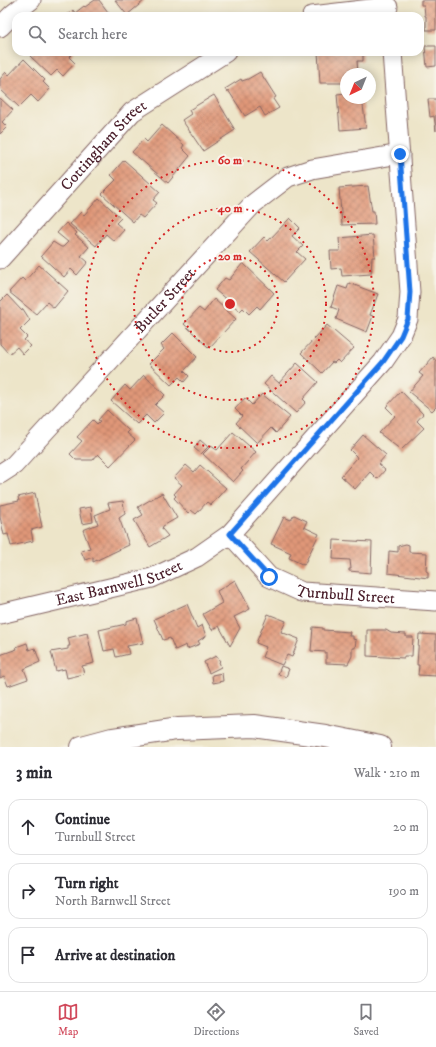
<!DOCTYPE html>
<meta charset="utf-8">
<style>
body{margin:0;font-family:"IM FELL DW Pica",serif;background:#f2f2f3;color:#2b2b33}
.compass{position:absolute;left:340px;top:68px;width:36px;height:36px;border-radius:50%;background:#fff;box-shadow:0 2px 10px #0003;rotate:223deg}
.stop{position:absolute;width:12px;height:12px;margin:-9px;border:3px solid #1a73e8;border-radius:50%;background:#fff}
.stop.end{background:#1a73e8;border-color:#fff;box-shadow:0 1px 4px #0008}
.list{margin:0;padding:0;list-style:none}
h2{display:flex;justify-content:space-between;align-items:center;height:52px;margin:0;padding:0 16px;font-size:17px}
h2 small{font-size:13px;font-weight:400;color:#7c7c81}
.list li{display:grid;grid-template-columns:26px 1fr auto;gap:12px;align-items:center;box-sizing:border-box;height:56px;margin:0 8px 8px;padding:0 8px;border:1px solid #e1e1e2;border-radius:12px}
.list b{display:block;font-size:15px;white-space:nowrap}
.list p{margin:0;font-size:13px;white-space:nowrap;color:#7c7c81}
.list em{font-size:13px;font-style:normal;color:#7c7c81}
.icon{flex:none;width:22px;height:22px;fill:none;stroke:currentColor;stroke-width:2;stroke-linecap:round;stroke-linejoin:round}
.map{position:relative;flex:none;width:436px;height:747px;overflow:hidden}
.search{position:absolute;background:#fff;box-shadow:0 2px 10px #0003;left:12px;right:12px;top:12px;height:44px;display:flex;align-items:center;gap:10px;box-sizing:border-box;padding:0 14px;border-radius:12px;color:#7c7c81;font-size:15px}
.sheet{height:244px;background:#fff}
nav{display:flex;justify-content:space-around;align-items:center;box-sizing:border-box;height:56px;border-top:1px solid #e1e1e2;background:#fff;font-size:11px;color:#7c7c81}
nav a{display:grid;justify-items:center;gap:2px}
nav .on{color:#d1495b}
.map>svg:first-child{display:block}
.building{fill:url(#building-cross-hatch)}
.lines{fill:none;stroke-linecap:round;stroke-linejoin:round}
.street-casing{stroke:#836462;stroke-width:21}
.primary-casing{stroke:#836462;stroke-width:24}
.street{stroke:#fff;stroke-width:19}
.primary{stroke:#fff;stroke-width:22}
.route{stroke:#1a73e8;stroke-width:5}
.ring{fill:none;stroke:#d62828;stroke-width:2;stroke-dasharray:2 4}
.labels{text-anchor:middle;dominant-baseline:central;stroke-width:4;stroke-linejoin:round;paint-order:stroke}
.street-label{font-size:16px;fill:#4a1f2b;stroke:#f7f3e8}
.centre{fill:#d62828;stroke:#f7f3e8;stroke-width:2}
.ring-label{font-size:12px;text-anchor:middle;font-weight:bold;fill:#d62828;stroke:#f7f3e8;stroke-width:4;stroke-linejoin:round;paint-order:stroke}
</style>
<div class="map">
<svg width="436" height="747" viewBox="0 0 436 747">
<defs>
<pattern id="building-cross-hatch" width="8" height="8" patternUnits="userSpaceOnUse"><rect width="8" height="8" fill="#e09778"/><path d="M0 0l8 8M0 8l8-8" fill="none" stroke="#b87b63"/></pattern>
</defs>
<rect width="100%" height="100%" fill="#f7f3e8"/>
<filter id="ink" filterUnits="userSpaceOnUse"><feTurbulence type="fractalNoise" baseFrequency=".025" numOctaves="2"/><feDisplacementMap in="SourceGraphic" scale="8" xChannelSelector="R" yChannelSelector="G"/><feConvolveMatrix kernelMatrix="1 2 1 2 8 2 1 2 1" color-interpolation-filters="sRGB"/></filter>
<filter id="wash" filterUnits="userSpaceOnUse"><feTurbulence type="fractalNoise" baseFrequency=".012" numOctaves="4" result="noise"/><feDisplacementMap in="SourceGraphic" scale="16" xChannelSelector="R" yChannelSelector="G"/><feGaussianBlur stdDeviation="0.9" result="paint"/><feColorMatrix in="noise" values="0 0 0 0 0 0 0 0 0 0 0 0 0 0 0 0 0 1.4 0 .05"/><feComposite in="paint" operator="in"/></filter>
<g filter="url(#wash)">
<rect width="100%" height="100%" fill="#ede5c9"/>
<g id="blocks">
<path class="building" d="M 95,0 L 99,0 L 111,16 L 66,16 L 73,10 L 75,13 L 84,6 L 85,7 Z
M 115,0 L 145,0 L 127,15 Z
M 421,0 L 436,0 L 436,30 L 426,30 L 426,16 L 425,16 L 424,5 L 421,5 Z
M 425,46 L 436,46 L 436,66 L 427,67 Z
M 33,52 L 74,52 L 69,57 L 75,63 L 63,76 L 57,70 L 51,76 L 30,56 Z
M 318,52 L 363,52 L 363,61 L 357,61 L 358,74 L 346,74 L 346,83 L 320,83 Z
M 24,59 L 45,80 L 43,82 L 50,89 L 38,102 L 31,95 L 19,107 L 0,89 L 0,79 L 6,72 L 9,75 Z
M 260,72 L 276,97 L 273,99 L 279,108 L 265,116 L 260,107 L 245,116 L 228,90 L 227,92 L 225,89 L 241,79 L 242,81 L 248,79 Z
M 346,93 L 346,98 L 362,98 L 366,128 L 340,130 L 337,94 Z
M 214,95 L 235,130 L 203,151 L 182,120 L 191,114 L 189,110 Z
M 0,98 L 13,110 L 2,122 L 7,127 L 0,134 Z
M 428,99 L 436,99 L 436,131 L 434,116 L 430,117 Z
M 162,125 L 184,145 L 182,148 L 190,156 L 168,183 L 132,152 L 144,139 L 147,142 Z
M 124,160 L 160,192 L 153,200 L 157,203 L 143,218 L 139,215 L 133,222 L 102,194 L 116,180 L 111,175 Z
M 368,186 L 372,211 L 374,211 L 375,224 L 342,225 L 339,188 Z
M 99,198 L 121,218 L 116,223 L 124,230 L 114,241 L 106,234 L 96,246 L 70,224 L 81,212 L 84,215 Z
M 290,218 L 300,228 L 292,236 L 303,246 L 297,252 L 305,259 L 284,282 L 250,252 L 264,237 L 268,241 Z
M 66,223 L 77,233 L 75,235 L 89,247 L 81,256 L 88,262 L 77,275 L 71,269 L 64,277 L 41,256 L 53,242 L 61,247 L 63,247 L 68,242 L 57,233 Z
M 373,235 L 375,257 L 372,257 L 371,274 L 342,276 L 341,268 L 331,269 L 330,251 L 340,251 L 339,238 Z
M 243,263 L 274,293 L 260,309 L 257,306 L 249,314 L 243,308 L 240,311 L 215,290 L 225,278 L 229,280 Z
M 39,265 L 68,291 L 54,308 L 47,302 L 36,314 L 9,292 L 22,278 L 25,281 Z
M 349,283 L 378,294 L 370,315 L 373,316 L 367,332 L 336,319 L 339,310 L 331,307 L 338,286 L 347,289 Z
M 7,295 L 22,311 L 23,309 L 30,320 L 20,330 L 27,337 L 24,340 L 31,346 L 23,354 L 17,347 L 9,354 L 0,344 L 0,302 Z
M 214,299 L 236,319 L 209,348 L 184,324 L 199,308 L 204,312 Z
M 327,325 L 354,348 L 340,363 L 337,360 L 334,363 L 332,362 L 322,373 L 301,353 Z
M 173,333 L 197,357 L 184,371 L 189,376 L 184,382 L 179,377 L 171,385 L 149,364 L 164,349 L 161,345 Z
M 433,357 L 436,361 L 436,407 L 432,411 L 409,392 L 423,376 L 419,373 Z
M 297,363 L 318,382 L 303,399 L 306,402 L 296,413 L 264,384 L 271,376 L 279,383 Z
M 144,375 L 165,395 L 155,405 L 164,413 L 154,423 L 146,415 L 137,424 L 111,401 L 125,385 L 130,390 Z
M 401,391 L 423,414 L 417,421 L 424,428 L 401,450 L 379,433 L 395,416 L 386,407 Z
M 262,394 L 290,417 L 276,433 L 271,428 L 257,443 L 236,423 L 242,416 L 235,409 L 245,398 L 252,405 Z
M 107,410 L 129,431 L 127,433 L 135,440 L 110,466 L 98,454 L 93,460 L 76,460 L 70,454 L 82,441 L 77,437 L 93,420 L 97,424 L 100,421 L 98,420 Z
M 233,432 L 256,452 L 241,469 L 243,471 L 233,482 L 203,454 L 211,446 L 217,450 Z
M 363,435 L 386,455 L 378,464 L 385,470 L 377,479 L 370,472 L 355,489 L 341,476 L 357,458 L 356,456 L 350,450 Z
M 200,440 L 208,447 L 201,454 L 194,448 Z
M 186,465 L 194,472 L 200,465 L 226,488 L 211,505 L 207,502 L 196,514 L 191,510 L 188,513 L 174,498 L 176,496 L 174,494 L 182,485 L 174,478 Z
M 35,493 L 42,527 L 31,530 L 33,541 L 11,546 L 8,534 L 4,535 L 0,517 L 0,505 L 19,501 L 18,497 Z
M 162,493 L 177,518 L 163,526 L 162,529 L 168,536 L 150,547 L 134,520 L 143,515 L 138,507 Z
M 123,501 L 125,514 L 119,518 L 129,545 L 93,562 L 93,557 L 85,560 L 81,551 L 90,548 L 83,530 L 98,524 L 95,515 L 110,509 L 108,503 Z
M 91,507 L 93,522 L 82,524 L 79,509 Z
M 294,515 L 307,521 L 304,527 L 319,534 L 304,565 L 289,558 L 291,553 L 271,544 L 284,517 L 291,520 Z
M 334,540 L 372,542 L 371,573 L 349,571 L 349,569 L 351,569 L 350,560 L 333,559 Z
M 406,544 L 409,545 L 409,552 L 427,553 L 426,571 L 428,572 L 428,578 L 388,573 L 389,551 L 398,552 L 398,546 Z
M 235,580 L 250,609 L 234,617 L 240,628 L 230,646 L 219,626 L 212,630 L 203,614 L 222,603 L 217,591 Z
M 187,604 L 197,628 L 202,625 L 206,636 L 198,641 L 200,644 L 187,649 L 186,645 L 175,650 L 170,638 L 163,640 L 154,619 Z
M 268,614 L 286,621 L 281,632 L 299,639 L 292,657 L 287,655 L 282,665 L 262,657 L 266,647 L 256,643 Z
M 137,618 L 143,643 L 127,646 L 129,654 L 116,657 L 114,649 L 104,651 L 99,630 L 126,624 L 126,621 Z
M 313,627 L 323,628 L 323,630 L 350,632 L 349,636 L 353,636 L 353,639 L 356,640 L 355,648 L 352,648 L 352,656 L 348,664 L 326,663 L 326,652 L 311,651 Z
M 367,630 L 386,630 L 391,633 L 406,634 L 406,637 L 413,637 L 412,656 L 404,656 L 404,658 L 367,656 Z
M 87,633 L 94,663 L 82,666 L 84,674 L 67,678 L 65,669 L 56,671 L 51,652 L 68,649 L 68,646 L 70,646 L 68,638 Z
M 419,634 L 436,635 L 436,676 L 418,675 L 419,665 L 417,665 Z
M 27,643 L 29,650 L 35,648 L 40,662 L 24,669 L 28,679 L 8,686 L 4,676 L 0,678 L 0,655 L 17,649 L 16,647 Z
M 216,656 L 220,661 L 219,662 L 221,667 L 209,673 L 204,662 Z
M 281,666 L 289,669 L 286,677 L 278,674 Z
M 222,673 L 223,681 L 213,683 L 212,675 Z"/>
</g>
</g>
<g filter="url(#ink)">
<use href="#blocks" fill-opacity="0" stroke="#836462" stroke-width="1"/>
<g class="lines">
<g class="street-casing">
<g id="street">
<path d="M 312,16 L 388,7"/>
<path d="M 0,27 L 13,14 L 31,0"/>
<path id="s1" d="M 0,259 L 132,112 L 226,52"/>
<path id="s2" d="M 0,474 L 14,465 L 253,204 L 288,177 L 312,169 L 400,154"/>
<path id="s3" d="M 230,534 L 269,577 L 302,592 L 436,601"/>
<path id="s4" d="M 0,614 L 152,578 L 197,557 L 230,534 L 383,362 L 401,336 L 408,319 L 410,292 L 392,52"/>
</g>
</g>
<g class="primary-casing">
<path id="primary" d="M 82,747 L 112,739 L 177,729 L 254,726 L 325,736 L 380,747"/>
</g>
<use href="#street" class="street"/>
<use href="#primary" class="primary"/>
</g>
</g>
<g class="lines" filter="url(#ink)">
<path class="route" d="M 269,577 L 230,534 L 383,362 L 401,336 L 408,319 L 410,292 L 400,154"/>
</g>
<g class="ring">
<circle cx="230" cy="304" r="48"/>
<circle cx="230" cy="304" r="96"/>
<circle cx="230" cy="304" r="144"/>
</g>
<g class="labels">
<g class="street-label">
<text stroke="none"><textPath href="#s1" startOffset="154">Cottingham Street</textPath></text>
<text stroke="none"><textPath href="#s2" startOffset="240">Butler Street</textPath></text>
<text stroke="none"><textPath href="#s4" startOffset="123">East Barnwell Street</textPath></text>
<text stroke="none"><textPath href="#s3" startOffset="138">Turnbull Street</textPath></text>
</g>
</g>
<circle cx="230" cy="304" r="6" class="centre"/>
<g class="ring-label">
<text x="230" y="164">60 m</text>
<text x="230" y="212">40 m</text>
<text x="230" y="260">20 m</text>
</g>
</svg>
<svg class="compass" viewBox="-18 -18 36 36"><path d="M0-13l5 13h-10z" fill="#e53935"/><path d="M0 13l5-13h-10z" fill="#7c7c81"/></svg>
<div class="stop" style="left:269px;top:577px"></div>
<div class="stop end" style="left:400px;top:154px"></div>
<div class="search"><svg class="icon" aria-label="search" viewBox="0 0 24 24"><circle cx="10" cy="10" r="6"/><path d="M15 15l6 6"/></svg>Search here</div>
</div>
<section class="sheet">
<h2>3 min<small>Walk · 210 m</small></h2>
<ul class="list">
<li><svg class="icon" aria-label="ahead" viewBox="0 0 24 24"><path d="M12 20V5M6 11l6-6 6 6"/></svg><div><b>Continue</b><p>Turnbull Street</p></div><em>20 m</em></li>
<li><svg class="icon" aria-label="right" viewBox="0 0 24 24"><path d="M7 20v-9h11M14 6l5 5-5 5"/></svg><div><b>Turn right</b><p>North Barnwell Street</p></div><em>190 m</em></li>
<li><svg class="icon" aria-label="arrive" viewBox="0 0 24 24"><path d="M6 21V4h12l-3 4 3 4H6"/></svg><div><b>Arrive at destination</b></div></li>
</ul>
</section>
<nav>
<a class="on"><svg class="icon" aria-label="map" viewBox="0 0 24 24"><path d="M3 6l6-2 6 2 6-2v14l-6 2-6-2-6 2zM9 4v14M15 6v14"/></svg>Map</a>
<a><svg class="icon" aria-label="directions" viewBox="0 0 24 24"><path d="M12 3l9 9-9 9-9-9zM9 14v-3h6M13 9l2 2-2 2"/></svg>Directions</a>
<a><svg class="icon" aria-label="saved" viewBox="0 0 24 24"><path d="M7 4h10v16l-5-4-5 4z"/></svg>Saved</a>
</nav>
